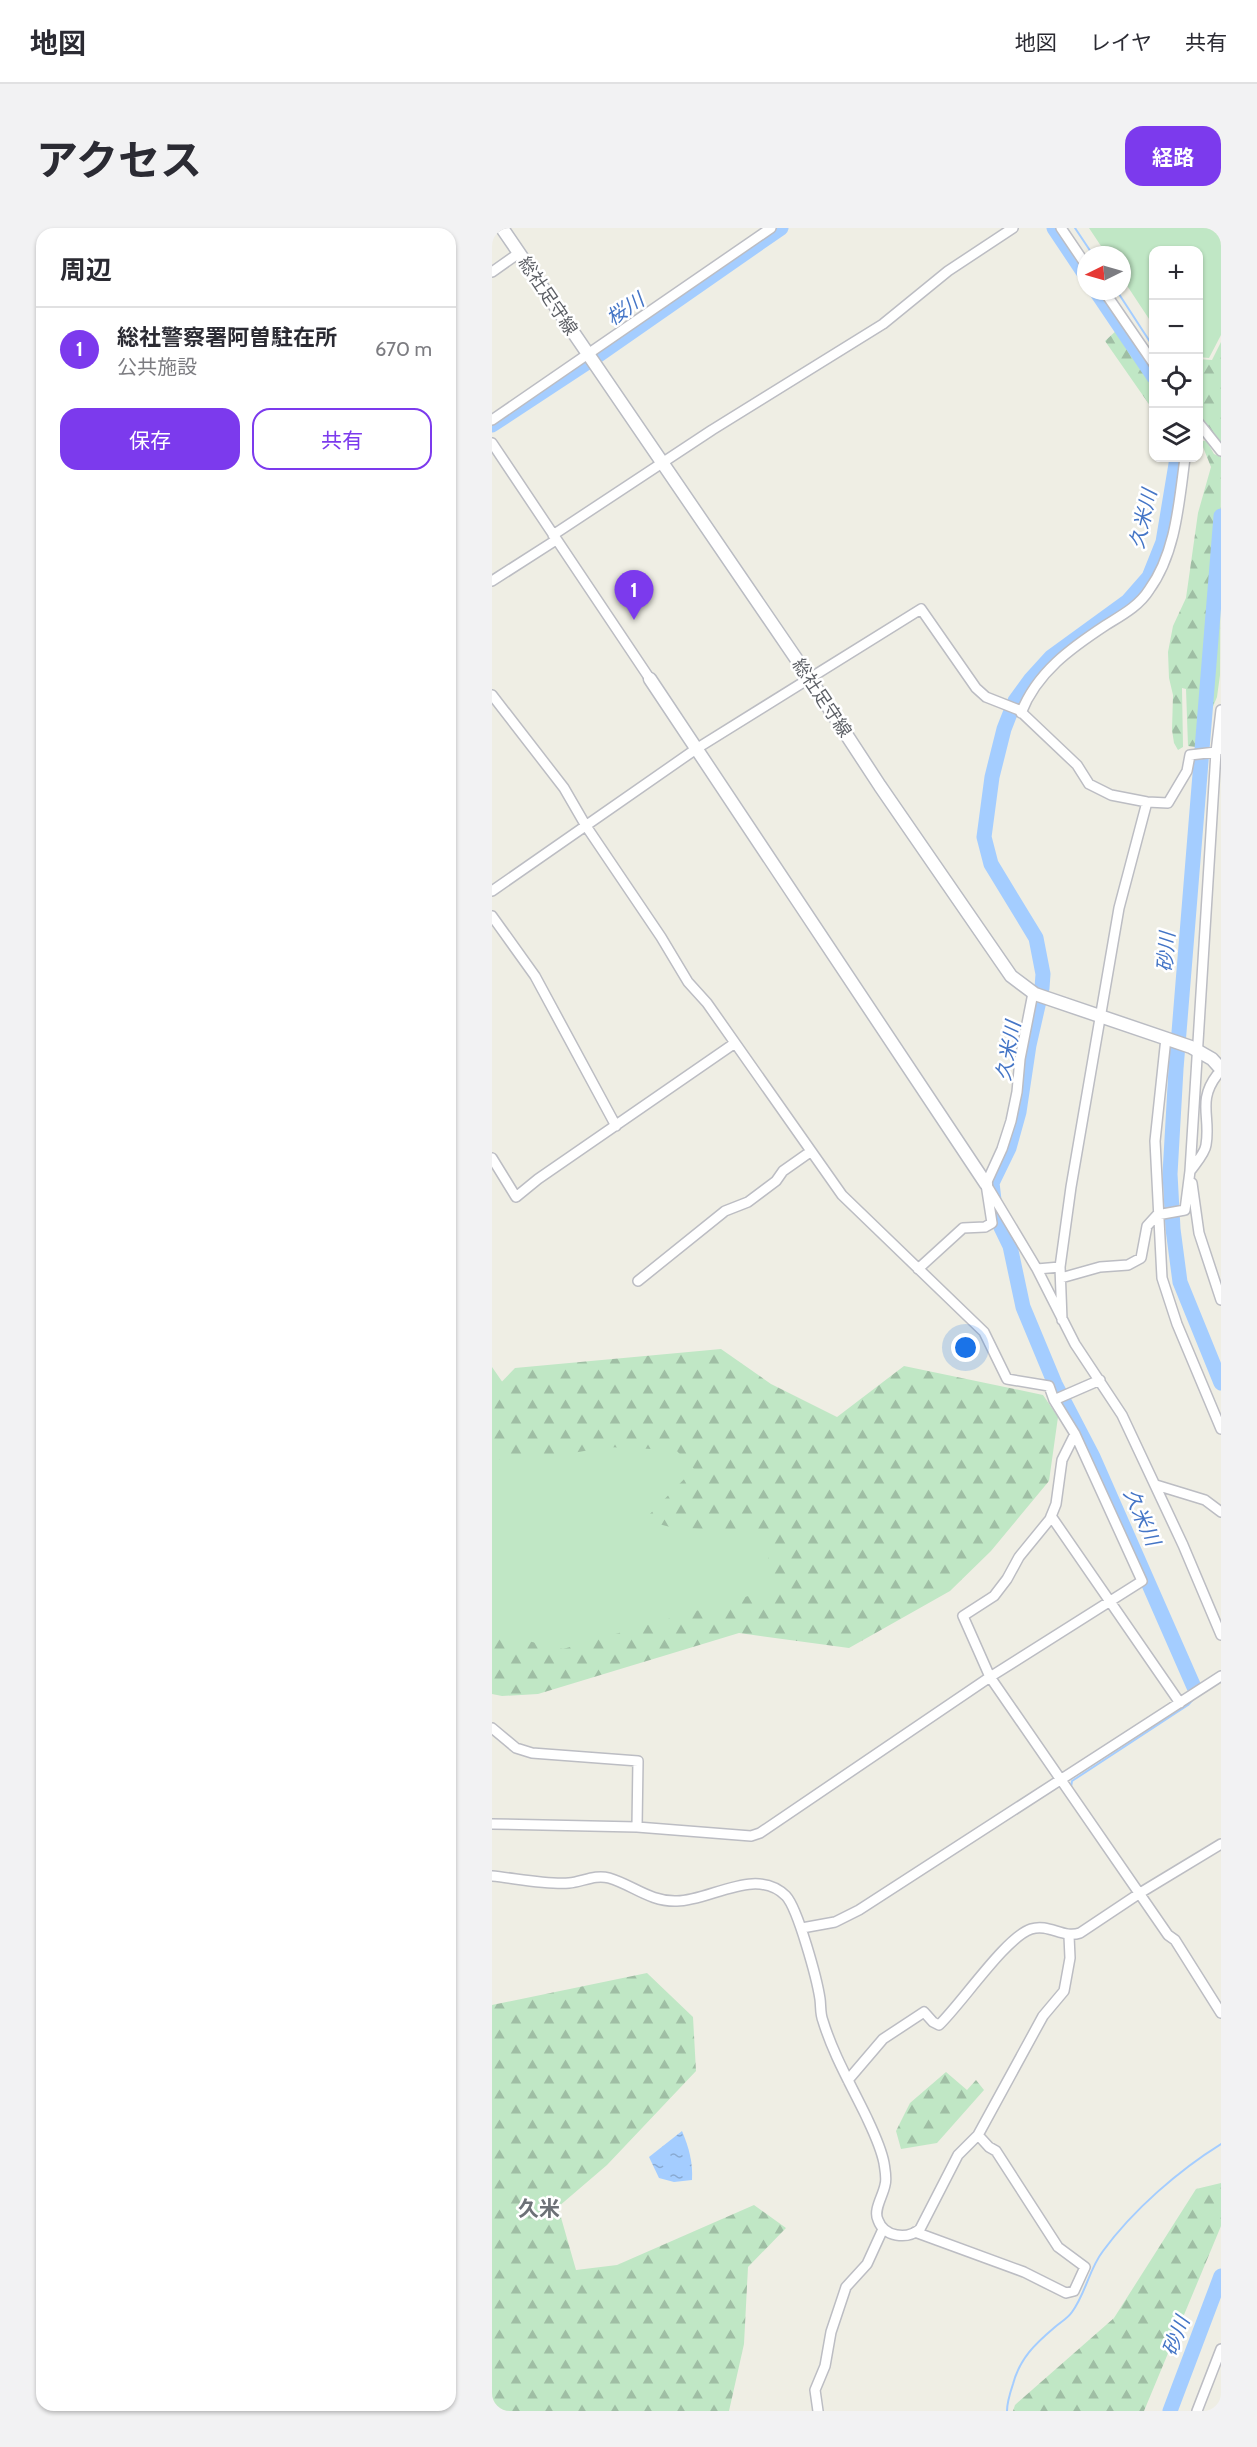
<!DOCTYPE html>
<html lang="ja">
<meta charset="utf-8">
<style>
body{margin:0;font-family:Cabin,"Noto Sans JP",sans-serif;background:#f2f2f3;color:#2b2b33}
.controls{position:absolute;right:18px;top:18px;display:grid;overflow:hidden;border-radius:12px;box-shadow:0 2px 4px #0004}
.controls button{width:54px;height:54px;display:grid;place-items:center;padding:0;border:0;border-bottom:2px solid #e1e1e2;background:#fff;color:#2b2b33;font:30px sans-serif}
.compass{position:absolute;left:585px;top:18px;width:54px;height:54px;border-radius:50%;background:#fff;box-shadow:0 2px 4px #0004;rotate:265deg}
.you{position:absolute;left:474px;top:1120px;width:21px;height:21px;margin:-15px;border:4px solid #fff;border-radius:50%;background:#1a73e8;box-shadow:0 0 0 9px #1a73e833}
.badge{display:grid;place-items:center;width:39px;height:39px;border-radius:50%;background:#7c3aed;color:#fff;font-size:20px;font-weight:700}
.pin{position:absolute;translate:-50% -50px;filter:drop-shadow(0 2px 3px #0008)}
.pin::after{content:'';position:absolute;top:32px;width:21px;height:18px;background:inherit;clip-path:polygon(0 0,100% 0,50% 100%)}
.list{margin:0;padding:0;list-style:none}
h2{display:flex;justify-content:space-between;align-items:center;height:78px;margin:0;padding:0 24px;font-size:26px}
h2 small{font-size:20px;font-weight:400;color:#7c7c81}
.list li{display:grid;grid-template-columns:39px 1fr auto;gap:18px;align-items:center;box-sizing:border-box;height:84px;padding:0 24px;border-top:2px solid #e1e1e2}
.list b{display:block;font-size:22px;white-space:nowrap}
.list p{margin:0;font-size:20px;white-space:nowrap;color:#7c7c81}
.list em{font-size:20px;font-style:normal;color:#7c7c81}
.actions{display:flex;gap:12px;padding:18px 24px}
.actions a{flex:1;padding:14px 0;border:2px solid #7c3aed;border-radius:18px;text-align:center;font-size:21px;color:#7c3aed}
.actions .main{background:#7c3aed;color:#fff}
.icon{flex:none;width:33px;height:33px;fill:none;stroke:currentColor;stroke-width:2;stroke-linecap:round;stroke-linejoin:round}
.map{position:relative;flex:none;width:729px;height:2183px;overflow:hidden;border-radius:18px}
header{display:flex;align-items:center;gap:36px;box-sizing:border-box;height:84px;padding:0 30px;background:#fff;border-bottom:2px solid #e1e1e2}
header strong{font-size:28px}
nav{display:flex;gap:33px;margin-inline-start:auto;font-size:21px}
.intro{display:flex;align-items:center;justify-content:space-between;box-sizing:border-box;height:144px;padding:0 36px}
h1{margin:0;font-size:42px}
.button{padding:15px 27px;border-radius:18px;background:#7c3aed;color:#fff;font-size:21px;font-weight:700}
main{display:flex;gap:36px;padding:0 36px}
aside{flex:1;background:#fff;border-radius:18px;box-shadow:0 2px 4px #0004}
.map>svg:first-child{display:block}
.green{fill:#c0e7c5}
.forest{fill:url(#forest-firs)}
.water{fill:url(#water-ripples)}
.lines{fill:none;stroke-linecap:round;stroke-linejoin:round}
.stream{stroke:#a4cdff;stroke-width:2}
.river{stroke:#a4cdff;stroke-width:15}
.street-casing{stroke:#bcbdc3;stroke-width:12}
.secondary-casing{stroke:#babcc3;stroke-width:15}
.street{stroke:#fff;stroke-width:9}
.secondary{stroke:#fff;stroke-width:12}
.labels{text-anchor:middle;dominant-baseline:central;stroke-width:5;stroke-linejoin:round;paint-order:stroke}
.street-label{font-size:18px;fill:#5c5f65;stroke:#fff}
.water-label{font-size:20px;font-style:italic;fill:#4475c6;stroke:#fff}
.quarter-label{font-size:21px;font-weight:bold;fill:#6d7177;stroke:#fff}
</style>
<header>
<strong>地図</strong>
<nav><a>地図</a><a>レイヤ</a><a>共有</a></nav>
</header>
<div class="intro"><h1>アクセス</h1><a class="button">経路</a></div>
<main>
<aside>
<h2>周辺<small></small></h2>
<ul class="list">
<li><span class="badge">1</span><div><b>総社警察署阿曽駐在所</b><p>公共施設</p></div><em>670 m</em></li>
</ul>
<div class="actions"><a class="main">保存</a><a>共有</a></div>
</aside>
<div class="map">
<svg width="729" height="2183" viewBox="0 0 729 2183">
<defs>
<pattern id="forest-firs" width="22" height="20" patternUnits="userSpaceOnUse" patternTransform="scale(1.5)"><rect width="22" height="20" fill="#c0e7c5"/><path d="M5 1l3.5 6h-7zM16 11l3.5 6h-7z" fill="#9fbea4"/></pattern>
<pattern id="water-ripples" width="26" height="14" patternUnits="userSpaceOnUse" patternTransform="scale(1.5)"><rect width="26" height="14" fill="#a4cdff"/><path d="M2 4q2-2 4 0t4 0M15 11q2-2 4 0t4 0" fill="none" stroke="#89aad2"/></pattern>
</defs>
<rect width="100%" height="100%" fill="#efeee4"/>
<path class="green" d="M 597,0 L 729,0 L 729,107 L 717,130 L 707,129 L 706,22 L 662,22 L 661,97 L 630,50 L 630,27 L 615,27 Z
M 0,1139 L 47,1207 L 239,1212 L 298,1369 L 0,1443 Z"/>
<path class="forest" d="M 625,102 L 661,155 L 661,182 L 613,113 Z
M 729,114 L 729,218 L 707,187 L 706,131 L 720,132 Z
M 714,212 L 722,226 L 729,229 L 728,447 L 725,469 L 704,519 L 696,518 L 694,461 L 690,460 L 691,519 L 686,522 L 682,515 L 680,502 L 681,467 L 677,450 L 676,424 L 681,398 L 694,370 L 706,285 L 719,239 L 709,214 Z
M 229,1121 L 279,1156 L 345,1189 L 412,1138 L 551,1167 L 566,1189 L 557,1253 L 499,1323 L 458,1363 L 357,1420 L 247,1405 L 46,1466 L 10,1468 L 0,1466 L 0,1405 L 71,1421 L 277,1362 L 276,1319 L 258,1304 L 178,1299 L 152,1292 L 202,1241 L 184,1222 L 115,1219 L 52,1230 L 0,1232 L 0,1164 L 23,1140 Z
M 155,1745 L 201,1789 L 204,1843 L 115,1937 L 66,1979 L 84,2042 L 125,2037 L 262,1977 L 294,2000 L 256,2039 L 252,2116 L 237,2183 L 0,2183 L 0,1777 Z
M 454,1844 L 475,1862 L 484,1852 L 492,1862 L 445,1915 L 409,1921 L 404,1903 L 418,1875 Z
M 729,1955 L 729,1998 L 652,2183 L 521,2183 L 523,2177 L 622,2090 L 704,1961 Z"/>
<path class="water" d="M 190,1903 C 197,1920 201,1934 200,1952 L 182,1954 L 167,1950 L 157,1929 Z"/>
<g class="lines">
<path class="stream" d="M 583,0 L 601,27
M 625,63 L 662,120
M 579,1559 L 580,1553 L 696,1477 L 705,1467
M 515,2183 C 515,2174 518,2165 521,2156 C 528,2130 543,2116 563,2099 C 569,2094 576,2090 580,2084 C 594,2065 597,2041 611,2023 C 641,1982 687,1942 729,1916"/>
<path class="river" d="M 562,0 L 594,48
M 604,63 L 662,149
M 0,197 L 105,128 L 289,0
M 685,230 L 671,314 L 657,349 L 636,373 L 559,429 L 539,451 L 523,473 L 512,501 L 500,549 L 492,609 L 499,636 L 544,710 L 551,746 L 550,760 L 537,817 L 527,884 L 517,920 L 500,955 L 504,989 L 518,1018 L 531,1079 L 563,1156 L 601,1229 L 702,1459
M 729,288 L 684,841 L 678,946 L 681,1001 L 688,1054 L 729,1155
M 678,2183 L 729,2048"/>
<g class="street-casing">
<path id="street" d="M 569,0 L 594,37
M 0,44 L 27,25
M 612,63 L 662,136
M 0,192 L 279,0
M 706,194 L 729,223
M 0,215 L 158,451
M 61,307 L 220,202 L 391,96 L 456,43 L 521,0
M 0,353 L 64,312
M 0,467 L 72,560 L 94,598 L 169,709 L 196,754 L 215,775 L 350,967 L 492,1104 L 515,1151 L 557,1158 L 562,1172 L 583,1206 L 650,1353 L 498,1449 L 268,1605 L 259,1608 L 145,1599 L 0,1596
M 529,485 C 545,444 579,420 614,397 C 630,387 647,378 657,362 C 684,325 687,274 693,230
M 0,663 L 204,521 L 429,381 L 484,460 L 494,469 L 527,482 L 585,537 L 597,556 L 619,567 L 655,574 L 676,575 L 695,543 L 698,527 L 724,524 L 729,520
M 0,688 L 43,748 L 124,898
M 674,810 L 663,913 L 670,1050 L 685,1096 L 729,1201
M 0,930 L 24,969 L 46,951 L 243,815
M 699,942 C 704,935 713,925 714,917 C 719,889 705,873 725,847
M 700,955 L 707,1005 L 729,1072
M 494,956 L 545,1041 L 583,1116 L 630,1187 L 691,1317 L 729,1407
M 693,982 L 698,943 L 724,524 L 729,482
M 426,1041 L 471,1000 L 493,999 L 500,995 L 494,956 L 510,921 L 519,893 L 525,864 L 528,831 L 541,765
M 545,1041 L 568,1039
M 569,1050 L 608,1039 L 636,1037 L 649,1030 L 655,998 L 665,987 L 693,982
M 146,1053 L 233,983 L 256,974 L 284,953 L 291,943 L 318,924
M 570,1092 L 568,1039 L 579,959 L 627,680 L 655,574
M 562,1172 L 608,1152
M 583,1206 L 570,1232 L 564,1276 L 558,1291 L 527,1329 L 515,1351 L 502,1368 L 471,1388 L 498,1449 L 676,1707 L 683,1712 L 729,1785
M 664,1257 L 713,1272 L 729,1284
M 559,1288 L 688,1475
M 0,1500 L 24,1520 L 40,1525 L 146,1533 L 145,1599
M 0,1648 C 22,1650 55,1657 77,1655 C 90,1654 103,1646 117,1650 C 141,1657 158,1674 185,1673 C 218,1673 264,1638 294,1668 C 306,1681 325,1751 328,1771 C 329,1778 328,1786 331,1793 C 341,1826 359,1857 374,1888 C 381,1903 389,1919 392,1935 C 393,1942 395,1951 393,1957 C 391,1968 381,1982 386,1992 C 392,2009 415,2012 428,2001 L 466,1927 L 486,1907 L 551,1788 L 572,1763 L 578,1730 L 577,1708
M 310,1700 L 343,1694 L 367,1682 L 729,1448
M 356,1852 L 391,1811 L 432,1784 L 441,1794 L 447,1797 C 470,1775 514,1709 539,1701 C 557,1695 571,1711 588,1705 L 648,1665 L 729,1616
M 423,2004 L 532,2044 L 574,2065 L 582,2063 L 593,2039 L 566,2019 L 504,1923 L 497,1919 L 486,1907
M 326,2183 L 323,2162 L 333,2138 L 339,2104 L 354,2059 L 375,2036 L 391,2001
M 705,2183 L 729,2121"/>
</g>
<g class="secondary-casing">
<path id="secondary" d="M 10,0 L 318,451 L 388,558 L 519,748 L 543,766 L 699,819 L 720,831 L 729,841
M 158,451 L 494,956"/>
</g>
<use href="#street" class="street"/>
<use href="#secondary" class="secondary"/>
</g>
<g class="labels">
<g class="street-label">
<text transform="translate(56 68) rotate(56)">総社足守線</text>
<text transform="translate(330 470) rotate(56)">総社足守線</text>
</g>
<g class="water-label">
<text transform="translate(133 81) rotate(-34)">桜川</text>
<text transform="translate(651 291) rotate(-77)">久米川</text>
<text transform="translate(674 724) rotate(-86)">砂川</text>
<text transform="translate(516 823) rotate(-80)">久米川</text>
<text transform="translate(650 1289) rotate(66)">久米川</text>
<text transform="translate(684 2108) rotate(-69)">砂川</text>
</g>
<g class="quarter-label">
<text x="47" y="1980">久米</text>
</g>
</g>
</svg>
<div class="controls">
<button>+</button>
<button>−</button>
<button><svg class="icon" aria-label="locate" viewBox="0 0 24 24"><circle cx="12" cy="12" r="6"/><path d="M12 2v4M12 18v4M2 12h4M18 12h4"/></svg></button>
<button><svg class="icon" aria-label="layers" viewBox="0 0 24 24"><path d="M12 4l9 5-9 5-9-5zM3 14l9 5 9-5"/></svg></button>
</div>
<svg class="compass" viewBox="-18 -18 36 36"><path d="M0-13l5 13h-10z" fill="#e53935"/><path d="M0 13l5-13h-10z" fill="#7c7c81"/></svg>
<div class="you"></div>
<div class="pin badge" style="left:142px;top:392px">1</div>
</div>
</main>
